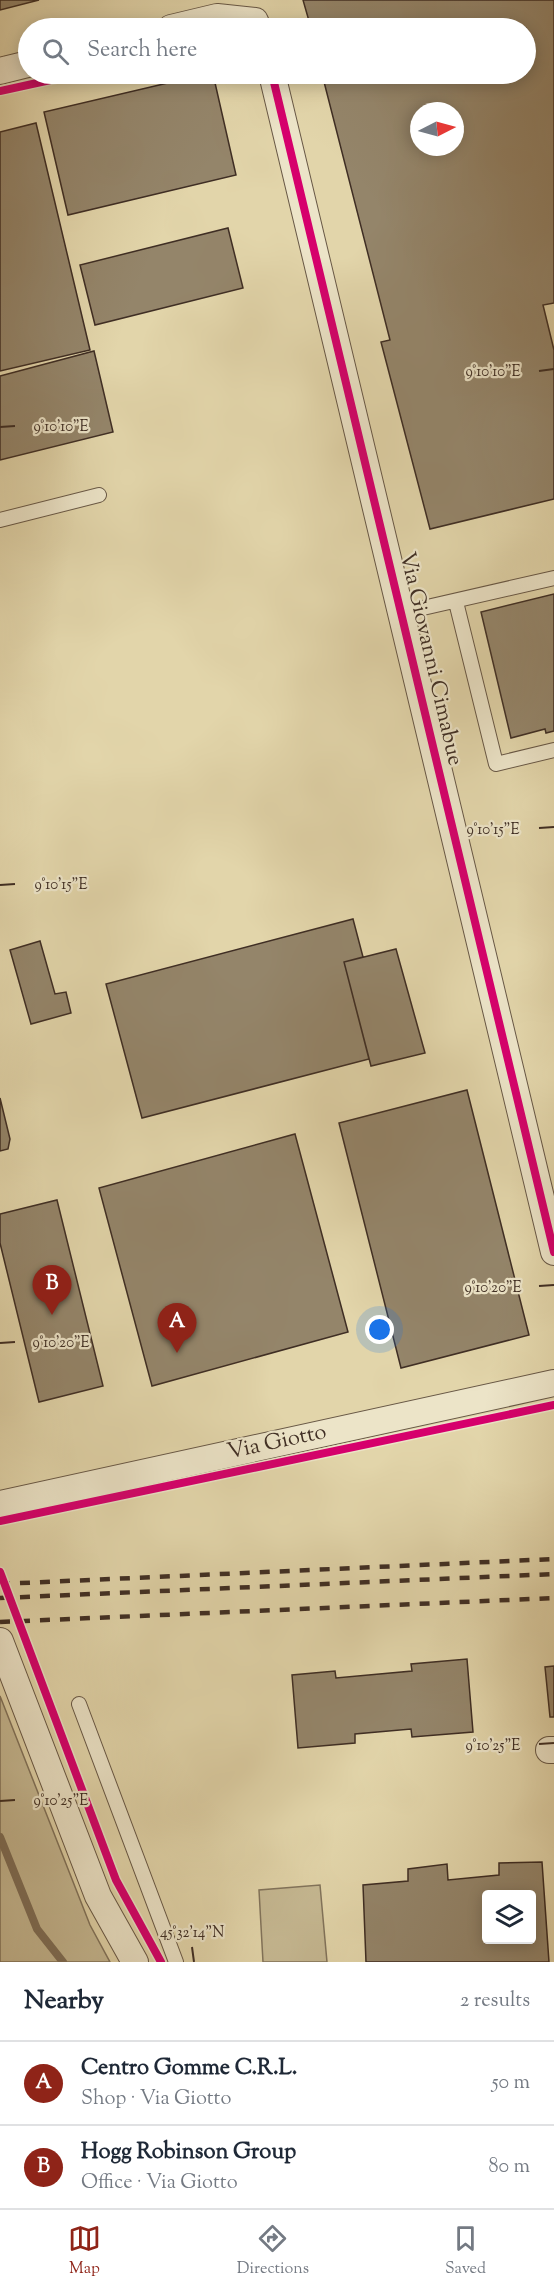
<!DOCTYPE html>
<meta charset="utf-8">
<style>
body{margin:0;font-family:"Sorts Mill Goudy",serif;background:#f6f6f7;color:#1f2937}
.controls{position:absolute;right:18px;bottom:18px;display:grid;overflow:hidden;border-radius:6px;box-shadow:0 3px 15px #0003}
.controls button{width:54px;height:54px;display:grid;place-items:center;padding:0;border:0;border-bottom:2px solid #e0e1e3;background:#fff;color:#1f2937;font:30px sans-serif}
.compass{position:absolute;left:410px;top:102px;width:54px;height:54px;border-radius:50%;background:#fff;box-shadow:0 3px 15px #0003;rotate:84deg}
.you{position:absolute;left:380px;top:1330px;width:21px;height:21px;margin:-15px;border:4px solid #fff;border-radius:50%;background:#1a73e8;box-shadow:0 0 0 9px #1a73e833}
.badge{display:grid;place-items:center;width:39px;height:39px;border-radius:50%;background:#8f2418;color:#fff;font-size:20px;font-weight:700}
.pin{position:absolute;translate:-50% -50px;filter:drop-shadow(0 2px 3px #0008)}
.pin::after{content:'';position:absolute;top:32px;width:21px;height:18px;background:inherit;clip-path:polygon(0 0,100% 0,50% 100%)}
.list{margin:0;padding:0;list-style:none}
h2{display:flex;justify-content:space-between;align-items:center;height:78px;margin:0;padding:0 24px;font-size:26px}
h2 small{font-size:20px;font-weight:400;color:#747a83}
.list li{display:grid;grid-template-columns:39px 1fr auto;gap:18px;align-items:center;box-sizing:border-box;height:84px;padding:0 24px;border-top:2px solid #e0e1e3}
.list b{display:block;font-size:22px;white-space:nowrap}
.list p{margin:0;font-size:20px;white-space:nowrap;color:#747a83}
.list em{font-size:20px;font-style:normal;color:#747a83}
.icon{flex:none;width:33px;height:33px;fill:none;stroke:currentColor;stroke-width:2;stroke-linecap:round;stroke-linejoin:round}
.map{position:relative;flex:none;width:554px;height:1962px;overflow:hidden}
.search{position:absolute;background:#fff;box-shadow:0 3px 15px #0003;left:18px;right:18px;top:18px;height:66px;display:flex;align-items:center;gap:15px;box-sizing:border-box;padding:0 21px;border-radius:33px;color:#747a83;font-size:22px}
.sheet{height:246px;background:#fff}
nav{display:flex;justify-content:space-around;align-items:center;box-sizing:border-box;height:84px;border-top:2px solid #e0e1e3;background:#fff;font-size:16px;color:#747a83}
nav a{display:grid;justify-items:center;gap:3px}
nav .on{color:#8f2418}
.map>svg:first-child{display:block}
.green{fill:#c6b993;stroke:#82745c;stroke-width:1.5}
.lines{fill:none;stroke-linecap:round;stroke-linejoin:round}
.stream{stroke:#807059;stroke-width:8}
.building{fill:#94856a;stroke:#3f2e24;stroke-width:1.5;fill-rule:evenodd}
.lane-casing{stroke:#685846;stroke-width:16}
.street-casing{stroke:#685846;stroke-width:28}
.lane{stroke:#ece4c8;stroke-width:14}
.street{stroke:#ece4c8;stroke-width:26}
.rail{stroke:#3f2e24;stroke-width:4.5;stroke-dasharray:10 10;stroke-linecap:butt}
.cycleway-casing{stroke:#ece4c8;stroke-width:11}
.cycleway{stroke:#d6006c;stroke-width:8}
.ticks{fill:none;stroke:#3f2e24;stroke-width:2}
.labels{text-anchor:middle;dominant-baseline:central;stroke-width:4.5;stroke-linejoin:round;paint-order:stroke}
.street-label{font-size:22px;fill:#3f2e24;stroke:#ece4c8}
.ticks-label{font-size:15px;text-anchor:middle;fill:#3f2e24;stroke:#ece4c8;stroke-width:4.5;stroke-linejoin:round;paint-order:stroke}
</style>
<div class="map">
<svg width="554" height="1962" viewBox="0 0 554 1962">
<rect width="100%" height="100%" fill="#e2d5aa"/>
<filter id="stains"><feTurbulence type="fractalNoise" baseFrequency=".00333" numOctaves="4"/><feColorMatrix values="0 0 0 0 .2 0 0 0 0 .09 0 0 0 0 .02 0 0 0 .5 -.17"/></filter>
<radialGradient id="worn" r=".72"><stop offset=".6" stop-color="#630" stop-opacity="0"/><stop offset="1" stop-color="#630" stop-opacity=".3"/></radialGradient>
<path class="green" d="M 0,1696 L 90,1925 L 110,1962 L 0,1962 Z
M 320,1885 L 327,1962 L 263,1962 L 259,1890 Z"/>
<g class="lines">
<path class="stream" d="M 0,1837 L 37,1929 L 63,1962"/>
</g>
<path class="building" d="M 0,0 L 39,0 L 0,10 Z
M 303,0 L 554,0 L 554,303 L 543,305 L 554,350 L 554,499 L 430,529 L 381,342 L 390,340 L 322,74 L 526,74 L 526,28 L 311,28 ZM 419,111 L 455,111 L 455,147 L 419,147 Z
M 206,74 L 213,74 L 236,175 L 68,215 L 44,112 Z
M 36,123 L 90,350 L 0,371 L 0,132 Z
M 228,228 L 243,288 L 95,325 L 80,265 Z
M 94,351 L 113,432 L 0,460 L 0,376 Z
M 554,594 L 554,731 L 546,733 L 545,729 L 511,738 L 481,612 Z
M 353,919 L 363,957 L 344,962 L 369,1059 L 142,1118 L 106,984 Z
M 40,941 L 55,994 L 66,992 L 71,1013 L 31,1024 L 10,950 Z
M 396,949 L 425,1053 L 371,1066 L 344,962 Z
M 467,1090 L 529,1335 L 401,1368 L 339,1123 Z
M 0,1098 L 10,1139 L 8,1149 L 0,1151 Z
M 295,1134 L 348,1332 L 152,1386 L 99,1188 Z
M 57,1200 L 103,1386 L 39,1402 L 0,1243 L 0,1214 Z
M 467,1659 L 473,1732 L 412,1737 L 411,1729 L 355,1734 L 355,1743 L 298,1748 L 292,1675 L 335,1671 L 336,1678 L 412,1671 L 411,1664 Z
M 554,1666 L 554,1717 L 550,1717 L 545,1667 Z
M 542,1862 L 549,1962 L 366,1962 L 363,1885 L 408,1881 L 408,1869 L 447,1864 L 448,1880 L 499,1875 L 499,1863 ZM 486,1894 L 532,1894 L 532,1940 L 486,1940 Z"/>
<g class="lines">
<g class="lane-casing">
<path id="lane" d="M 0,520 L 99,495
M 456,602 L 496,764 L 554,750
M 401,613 L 554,578
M 79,1704 L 176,1962"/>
</g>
<g class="street-casing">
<path id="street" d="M 171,28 L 217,17 L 255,21 L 258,28
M 0,71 L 28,64
M 272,74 L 554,1252
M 0,1504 L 554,1383
M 0,1641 L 98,1896 L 135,1962
M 549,1750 L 554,1750"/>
</g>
<use href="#lane" class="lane"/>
<use href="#street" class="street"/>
<path class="rail" d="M 0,1584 L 554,1559
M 0,1598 L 554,1574
M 0,1622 L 554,1598"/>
<g class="cycleway-casing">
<path id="cycleway" d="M 272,74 L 554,1252
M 0,91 L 78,74
M 0,1521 L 554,1405
M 0,1572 L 116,1880 L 161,1962"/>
</g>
<use href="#cycleway" class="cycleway"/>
</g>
<path class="ticks" d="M 539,371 L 554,369M 0,427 L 15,426M 539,828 L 554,827M 0,885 L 15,884M 539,1286 L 554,1285M 0,1343 L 15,1342M 539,1744 L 554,1743M 0,1801 L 15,1800M 192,1947 L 194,1962"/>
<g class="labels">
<g class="street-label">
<text transform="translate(430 659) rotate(77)">Via Giovanni Cimabue</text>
<text transform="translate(277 1443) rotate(-12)">Via Giotto</text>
</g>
</g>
<g class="ticks-label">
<text x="493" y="376">9°10'10"E</text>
<text x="61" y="431">9°10'10"E</text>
<text x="493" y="834">9°10'15"E</text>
<text x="61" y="889">9°10'15"E</text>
<text x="493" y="1292">9°10'20"E</text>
<text x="61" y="1347">9°10'20"E</text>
<text x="493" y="1750">9°10'25"E</text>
<text x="61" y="1805">9°10'25"E</text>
<text x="192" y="1937">45°32'14"N</text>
</g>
<rect width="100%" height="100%" filter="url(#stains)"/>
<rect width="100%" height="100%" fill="url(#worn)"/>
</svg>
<div class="controls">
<button><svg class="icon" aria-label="layers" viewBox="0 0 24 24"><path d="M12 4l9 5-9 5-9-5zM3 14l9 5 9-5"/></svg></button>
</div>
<svg class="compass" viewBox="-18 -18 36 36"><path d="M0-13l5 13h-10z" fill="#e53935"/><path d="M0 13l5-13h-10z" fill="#747a83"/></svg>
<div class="you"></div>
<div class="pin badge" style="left:177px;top:1353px">A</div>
<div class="pin badge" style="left:52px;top:1315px">B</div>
<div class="search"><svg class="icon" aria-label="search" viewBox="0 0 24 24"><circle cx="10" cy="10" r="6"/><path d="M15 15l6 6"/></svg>Search here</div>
</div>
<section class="sheet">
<h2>Nearby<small>2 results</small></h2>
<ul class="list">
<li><span class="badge">A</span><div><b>Centro Gomme C.R.L.</b><p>Shop · Via Giotto</p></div><em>50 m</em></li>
<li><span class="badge">B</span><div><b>Hogg Robinson Group</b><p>Office · Via Giotto</p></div><em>80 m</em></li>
</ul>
</section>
<nav>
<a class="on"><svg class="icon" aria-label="map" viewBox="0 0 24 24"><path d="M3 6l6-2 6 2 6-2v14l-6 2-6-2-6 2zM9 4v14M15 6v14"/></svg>Map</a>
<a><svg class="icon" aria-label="directions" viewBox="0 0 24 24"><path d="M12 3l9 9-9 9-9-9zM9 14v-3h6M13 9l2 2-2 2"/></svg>Directions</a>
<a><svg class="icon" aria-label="saved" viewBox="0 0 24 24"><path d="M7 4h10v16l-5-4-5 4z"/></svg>Saved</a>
</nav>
